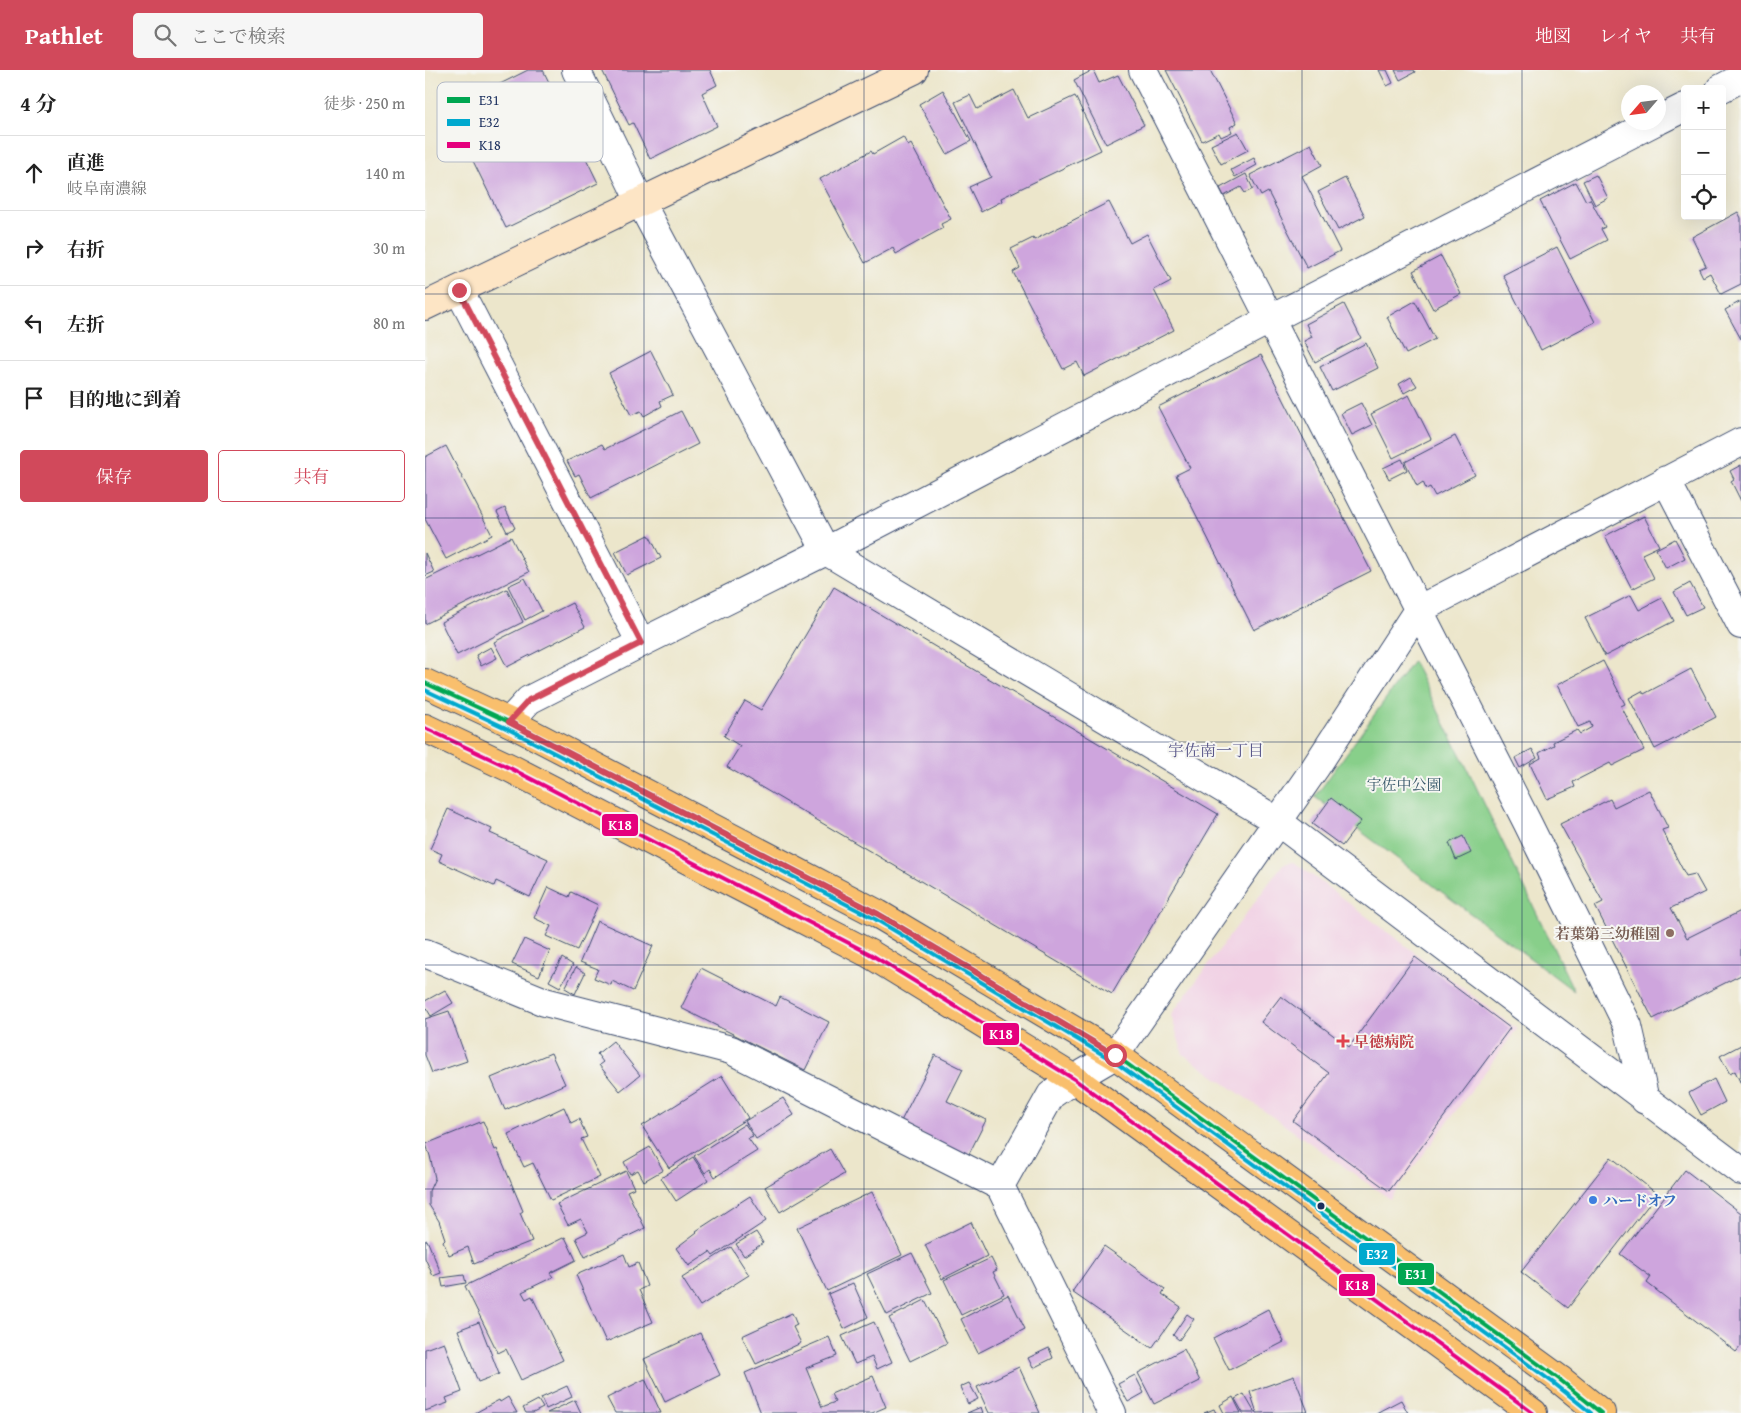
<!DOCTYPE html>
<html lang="ja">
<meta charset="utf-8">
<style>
body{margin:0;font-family:"Gentium Book Plus","Noto Serif JP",serif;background:#f6f6f6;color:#222}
.controls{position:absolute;right:15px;top:15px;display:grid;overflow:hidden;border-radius:5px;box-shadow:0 5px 20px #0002}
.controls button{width:45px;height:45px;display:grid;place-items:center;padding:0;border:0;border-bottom:1px solid #e0e0e0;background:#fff;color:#222;font:25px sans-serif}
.compass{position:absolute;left:1196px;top:15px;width:45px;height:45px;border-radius:50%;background:#fff;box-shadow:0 5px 20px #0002;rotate:242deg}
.stop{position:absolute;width:15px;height:15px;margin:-11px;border:4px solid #d1495b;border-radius:50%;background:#fff}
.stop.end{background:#d1495b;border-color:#fff;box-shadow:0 1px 5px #0008}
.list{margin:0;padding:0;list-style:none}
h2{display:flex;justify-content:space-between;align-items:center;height:65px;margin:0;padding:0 20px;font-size:21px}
h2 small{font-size:16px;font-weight:400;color:#767676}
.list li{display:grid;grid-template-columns:32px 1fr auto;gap:15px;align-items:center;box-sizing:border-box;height:75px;padding:0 20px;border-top:1px solid #e0e0e0}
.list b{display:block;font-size:19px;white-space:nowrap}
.list p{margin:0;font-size:16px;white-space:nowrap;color:#767676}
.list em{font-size:16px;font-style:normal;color:#767676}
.actions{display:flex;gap:10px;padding:15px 20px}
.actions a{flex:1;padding:11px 0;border:1px solid #d1495b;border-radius:5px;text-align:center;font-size:18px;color:#d1495b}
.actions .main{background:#d1495b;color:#fff}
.icon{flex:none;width:28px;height:28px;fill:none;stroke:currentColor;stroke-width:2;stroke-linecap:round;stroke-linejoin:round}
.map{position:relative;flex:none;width:1316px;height:1343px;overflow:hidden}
header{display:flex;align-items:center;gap:30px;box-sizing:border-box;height:70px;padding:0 25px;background:#d1495b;color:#fff}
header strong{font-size:24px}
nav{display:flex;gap:28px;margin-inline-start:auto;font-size:18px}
.search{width:350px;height:45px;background:#f6f6f6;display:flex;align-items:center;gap:12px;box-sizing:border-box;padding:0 18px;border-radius:5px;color:#767676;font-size:19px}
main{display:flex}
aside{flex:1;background:#fff}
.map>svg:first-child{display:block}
.built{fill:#f1d0e4}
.green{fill:#88cf8a;stroke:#527f74}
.building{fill:#cea5dd}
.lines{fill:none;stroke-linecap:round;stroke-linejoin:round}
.street-casing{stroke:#3a4a6e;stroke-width:30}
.secondary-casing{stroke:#3a4a6e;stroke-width:30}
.primary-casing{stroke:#3a4a6e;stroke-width:30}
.street{stroke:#fff;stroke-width:28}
.secondary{stroke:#fde5c5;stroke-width:28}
.primary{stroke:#f9bf6d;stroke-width:28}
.bus-1-casing{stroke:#f6f6f2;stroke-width:8}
.bus-2-casing{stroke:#f6f6f2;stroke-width:8}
.bus-3-casing{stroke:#f6f6f2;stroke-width:8}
.bus-1{stroke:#00a651;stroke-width:4}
.bus-2{stroke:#00a9ce;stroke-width:4}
.bus-3{stroke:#e5007d;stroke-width:4}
.route{stroke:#d1495b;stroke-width:6}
.grid{fill:none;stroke:#1b2f5e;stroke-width:1;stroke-opacity:0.55}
.education-dot{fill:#8d6e63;stroke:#f6f6f2;stroke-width:2}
.health-dot{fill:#e0444e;stroke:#f6f6f2;stroke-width:2}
.shop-dot{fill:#3f7fe0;stroke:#f6f6f2;stroke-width:2}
.bus-dot{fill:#1b2f5e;stroke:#f6f6f2;stroke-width:2}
.labels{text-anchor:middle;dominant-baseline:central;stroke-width:4;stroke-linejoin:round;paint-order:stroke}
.park-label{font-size:15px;fill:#365769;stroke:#f6f6f2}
.education-label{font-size:15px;font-weight:bold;fill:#785e54;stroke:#f6f6f2;text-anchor:end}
.health-label{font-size:15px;font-weight:bold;fill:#be3a42;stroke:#f6f6f2;text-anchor:start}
.shop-label{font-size:15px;font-weight:bold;fill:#366cbe;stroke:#f6f6f2;text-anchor:start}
.neighbourhood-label{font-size:16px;fill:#5a588a;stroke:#f6f6f2}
.key{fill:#f6f6f2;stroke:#b4bac6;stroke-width:1}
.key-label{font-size:14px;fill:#1b2f5e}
.line-badge{stroke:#f6f6f2;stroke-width:2}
.badge-label{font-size:14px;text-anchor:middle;font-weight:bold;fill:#fff}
</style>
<header>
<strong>Pathlet</strong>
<div class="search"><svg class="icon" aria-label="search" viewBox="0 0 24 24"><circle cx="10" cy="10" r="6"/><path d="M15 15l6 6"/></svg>ここで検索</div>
<nav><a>地図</a><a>レイヤ</a><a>共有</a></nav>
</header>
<main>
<aside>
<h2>4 分<small>徒歩 · 250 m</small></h2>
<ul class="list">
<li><svg class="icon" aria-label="ahead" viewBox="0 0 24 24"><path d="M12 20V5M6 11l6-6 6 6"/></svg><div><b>直進</b><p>岐阜南濃線</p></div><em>140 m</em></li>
<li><svg class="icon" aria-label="right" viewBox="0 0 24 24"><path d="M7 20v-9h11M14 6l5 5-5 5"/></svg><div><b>右折</b></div><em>30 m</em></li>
<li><svg class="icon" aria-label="left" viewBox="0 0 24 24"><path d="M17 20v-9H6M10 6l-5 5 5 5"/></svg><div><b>左折</b></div><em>80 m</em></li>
<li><svg class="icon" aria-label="arrive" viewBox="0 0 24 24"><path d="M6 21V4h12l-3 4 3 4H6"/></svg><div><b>目的地に到着</b></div></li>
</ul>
<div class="actions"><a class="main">保存</a><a>共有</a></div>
</aside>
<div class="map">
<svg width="1316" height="1343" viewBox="0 0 1316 1343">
<rect width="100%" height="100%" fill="#f6f6f2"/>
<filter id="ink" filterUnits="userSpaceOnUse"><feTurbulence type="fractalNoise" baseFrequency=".02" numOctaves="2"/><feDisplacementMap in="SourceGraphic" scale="10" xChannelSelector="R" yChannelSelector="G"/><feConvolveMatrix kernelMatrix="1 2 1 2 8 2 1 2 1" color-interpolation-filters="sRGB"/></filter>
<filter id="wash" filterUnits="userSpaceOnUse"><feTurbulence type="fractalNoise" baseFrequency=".0096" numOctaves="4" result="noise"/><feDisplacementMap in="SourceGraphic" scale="20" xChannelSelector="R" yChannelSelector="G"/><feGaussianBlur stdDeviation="1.12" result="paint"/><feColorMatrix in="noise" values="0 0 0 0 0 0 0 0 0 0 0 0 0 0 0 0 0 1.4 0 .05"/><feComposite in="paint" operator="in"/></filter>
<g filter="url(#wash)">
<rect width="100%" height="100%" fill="#ece6cb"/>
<path class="built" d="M 869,792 L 1092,959 L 965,1129 L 758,984 L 746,945 L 858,794 Z"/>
<path class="green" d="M 988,591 L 1044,702 L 1149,921 L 890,727 Z"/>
<g id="blocks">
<path class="building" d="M 103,0 L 118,0 L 173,113 L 81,158 L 23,40 Z
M 177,0 L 285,0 L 292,15 L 277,23 L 292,56 L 225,89 L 208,53 L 204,55 Z
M 668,0 L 674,13 L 693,5 L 719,55 L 681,74 L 649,10 Z
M 741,0 L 785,0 L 812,53 L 805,57 L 807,62 L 796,67 L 794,63 L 777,71 Z
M 954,0 L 962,0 L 968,13 L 962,16 Z
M 970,0 L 989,0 L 990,2 L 975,10 Z
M 518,20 L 546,71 L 522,84 L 494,34 Z
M 589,20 L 603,48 L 650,26 L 676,80 L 576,128 L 577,131 L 556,142 L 544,117 L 566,107 L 530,32 L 545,25 L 552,39 Z
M 813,62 L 823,80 L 796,94 L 786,75 Z
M 478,67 L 483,76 L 486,74 L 526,149 L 516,154 L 518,158 L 471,184 L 468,178 L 440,193 L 395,109 L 446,81 L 448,84 Z
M 886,74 L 897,95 L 877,106 L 915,181 L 882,198 L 843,122 L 836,126 L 825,105 Z
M 829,88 L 832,95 L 810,107 L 806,100 Z
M 821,104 L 828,119 L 820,123 L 816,117 L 799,126 L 795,118 Z
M 1171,105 L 1183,128 L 1170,135 L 1158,111 Z
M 920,108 L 940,146 L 913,160 L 893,122 Z
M 1151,112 L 1161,131 L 1165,129 L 1180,157 L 1176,159 L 1182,170 L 1145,189 L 1115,131 Z
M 684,132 L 705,173 L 722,164 L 746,211 L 729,220 L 749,260 L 659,306 L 652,292 L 638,299 L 588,202 L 595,198 L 586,179 L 608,168 L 609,170 Z
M 1313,142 L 1316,148 L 1316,214 L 1296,224 L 1285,203 L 1278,207 L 1274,199 L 1281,196 L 1267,167 Z
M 1132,177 L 1170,252 L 1116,280 L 1078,205 Z
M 1016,186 L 1036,224 L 1008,239 L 988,201 Z
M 990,231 L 1010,269 L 981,284 L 962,247 Z
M 1316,231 L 1316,269 L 1300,240 Z
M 919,234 L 936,268 L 890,292 L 879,271 L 887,267 L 881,254 Z
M 941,273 L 953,298 L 907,321 L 895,297 Z
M 226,281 L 248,325 L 235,331 L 237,336 L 219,346 L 216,341 L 206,345 L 184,303 Z
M 836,285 L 946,501 L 829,560 L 751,405 L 765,398 L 733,337 Z
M 986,307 L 992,316 L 979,323 L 974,314 Z
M 984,325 L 1006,369 L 968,388 L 946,344 Z
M 936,333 L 947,355 L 927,365 L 916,343 Z
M 256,341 L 273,374 L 166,428 L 154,404 L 150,406 L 142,391 L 177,374 L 180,379 Z
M 1030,366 L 1050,405 L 1010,426 L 1005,417 L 1001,419 L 998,412 L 992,416 L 980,392 Z
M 21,376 L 67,465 L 21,489 L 0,449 L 0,387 Z
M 977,389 L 982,400 L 964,409 L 958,398 Z
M 1316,395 L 1316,431 L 1306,411 L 1309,409 L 1305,401 Z
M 80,438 L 90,458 L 82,462 L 72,442 Z
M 1219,446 L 1234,476 L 1217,484 L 1229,508 L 1207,519 L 1180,466 Z
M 224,465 L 236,488 L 202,505 L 190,482 Z
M 86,467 L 104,502 L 0,554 L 0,510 Z
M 1250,469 L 1260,488 L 1241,498 L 1231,479 Z
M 0,483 L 9,502 L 0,506 Z
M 100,508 L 117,541 L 100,550 L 83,516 Z
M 1265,513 L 1278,537 L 1261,545 L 1249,522 Z
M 409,517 L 793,744 L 687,924 L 302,697 L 315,676 L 299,666 L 320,631 L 336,640 Z
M 82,519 L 98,552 L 32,585 L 16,552 Z
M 1206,525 L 1214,540 L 1237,528 L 1249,551 L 1180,586 L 1160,548 Z
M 147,533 L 160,557 L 82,597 L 69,572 Z
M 66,577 L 72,588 L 56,596 L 51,585 Z
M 1178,591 L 1200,634 L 1196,636 L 1219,680 L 1187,696 L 1185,693 L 1148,712 L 1150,717 L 1122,729 L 1105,694 L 1116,688 L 1114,683 L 1129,675 L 1128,672 L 1152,660 L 1155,664 L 1167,657 L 1165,652 L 1153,657 L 1132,615 Z
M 1266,599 L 1291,647 L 1230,679 L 1204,628 L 1217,621 L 1219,624 Z
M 1107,679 L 1112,688 L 1095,698 L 1090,688 Z
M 1224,720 L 1243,758 L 1237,760 L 1261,806 L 1270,804 L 1280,822 L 1246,838 L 1262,868 L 1316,841 L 1316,905 L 1228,949 L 1170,836 L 1178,832 L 1135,754 L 1185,729 L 1189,737 Z
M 906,728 L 936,751 L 917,776 L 887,754 Z
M 23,739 L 67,759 L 65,763 L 123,789 L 105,827 L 71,811 L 69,816 L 14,791 L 17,784 L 5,779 Z
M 1038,766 L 1046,783 L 1031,790 L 1024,773 Z
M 123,817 L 144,827 L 146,822 L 173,835 L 152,880 L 121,866 L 126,856 L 109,848 Z
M 172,851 L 228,876 L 208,921 L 187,911 L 186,915 L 169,908 L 173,899 L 155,892 Z
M 99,869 L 125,881 L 114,906 L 87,894 Z
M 990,887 L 1085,958 L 964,1121 L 868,1051 L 904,1003 L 836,952 L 856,926 L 924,977 Z
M 137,888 L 148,895 L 135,917 L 124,911 Z
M 151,897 L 160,903 L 150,924 L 140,918 Z
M 276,898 L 351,936 L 355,927 L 404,952 L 380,1000 L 256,938 Z
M 20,920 L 28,933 L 6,946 L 0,936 L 0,931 Z
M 24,941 L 42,991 L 7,1003 L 0,985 L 0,949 Z
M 188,971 L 215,1005 L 195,1021 L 174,995 L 178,992 L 172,984 Z
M 1316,975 L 1316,1014 L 1310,1001 L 1305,1004 L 1295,986 Z
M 126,983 L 140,1014 L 80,1040 L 66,1008 Z
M 510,985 L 538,999 L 522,1031 L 561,1050 L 542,1088 L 475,1053 Z
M 297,1006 L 323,1048 L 244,1098 L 217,1056 Z
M 1289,1009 L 1300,1032 L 1276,1045 L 1264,1023 Z
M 358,1028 L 369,1045 L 331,1069 L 320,1051 Z
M 139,1037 L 146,1053 L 154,1049 L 162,1067 L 156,1069 L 175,1107 L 126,1130 L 108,1093 L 99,1097 L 83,1064 Z
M 58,1051 L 70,1080 L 72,1079 L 98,1141 L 95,1143 L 107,1171 L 49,1194 L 43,1177 L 24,1185 L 18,1171 L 20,1169 L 14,1151 L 4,1135 L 4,1121 L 10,1108 L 5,1086 L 1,1074 Z
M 320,1054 L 328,1066 L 323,1068 L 332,1081 L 290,1107 L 285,1099 L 280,1103 L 269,1086 Z
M 225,1077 L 238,1100 L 219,1111 L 213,1100 L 205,1104 L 199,1092 Z
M 405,1079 L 419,1104 L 355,1142 L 340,1117 Z
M 268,1087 L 283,1110 L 251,1131 L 236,1108 Z
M 1186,1087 L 1232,1124 L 1143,1238 L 1096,1202 Z
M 1260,1100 L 1316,1143 L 1316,1276 L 1311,1282 L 1222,1213 L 1226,1207 L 1195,1184 Z
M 201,1101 L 209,1118 L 202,1121 L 220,1158 L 160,1187 L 151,1168 L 163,1162 L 156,1149 L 143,1155 L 132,1134 Z
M 447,1122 L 477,1185 L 402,1221 L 372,1158 Z
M 325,1126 L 341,1151 L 288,1186 L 285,1182 L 264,1196 L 251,1178 L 272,1162 L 271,1161 Z
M 546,1152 L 562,1186 L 517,1209 L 500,1175 Z
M 331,1162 L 338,1173 L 319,1186 L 311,1174 Z
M 140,1167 L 151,1190 L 125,1203 L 128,1207 L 97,1222 L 101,1229 L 107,1226 L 138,1290 L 96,1310 L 81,1279 L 73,1283 L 40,1216 Z
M 2,1170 L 16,1203 L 8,1206 L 0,1188 L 0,1171 Z
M 679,1176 L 740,1219 L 737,1224 L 756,1237 L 727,1278 L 647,1222 Z
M 306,1177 L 324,1205 L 275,1236 L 257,1208 Z
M 487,1183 L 507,1223 L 462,1245 L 442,1204 Z
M 199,1184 L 204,1197 L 213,1193 L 222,1216 L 214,1220 L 228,1252 L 181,1272 L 151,1205 Z
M 566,1188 L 572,1200 L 568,1202 L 579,1224 L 536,1245 L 519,1210 Z
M 39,1205 L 41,1213 L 18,1217 L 16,1208 Z
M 428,1213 L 443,1247 L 419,1259 L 403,1224 Z
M 583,1225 L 600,1259 L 553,1283 L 536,1249 Z
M 500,1230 L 522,1273 L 485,1291 L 464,1248 Z
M 843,1239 L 859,1272 L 804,1300 L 788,1268 Z
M 367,1243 L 372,1255 L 368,1257 L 376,1273 L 331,1294 L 317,1266 Z
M 762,1244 L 769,1249 L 754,1270 L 748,1265 Z
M 54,1252 L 74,1304 L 53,1312 L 33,1260 Z
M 449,1252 L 467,1292 L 452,1299 L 447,1287 L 430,1294 L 417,1266 Z
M 275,1263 L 295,1305 L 240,1332 L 219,1289 Z
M 404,1267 L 412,1286 L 381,1298 L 397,1337 L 410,1332 L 406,1324 L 448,1306 L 461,1337 L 447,1343 L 336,1343 L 320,1303 Z
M 19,1272 L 37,1322 L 21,1328 L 23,1333 L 0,1341 L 0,1279 Z
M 624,1278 L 628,1288 L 608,1298 L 603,1288 Z
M 759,1279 L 775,1311 L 729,1334 L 713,1303 Z
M 594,1297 L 615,1343 L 564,1343 L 552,1317 Z
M 710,1305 L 719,1323 L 703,1332 L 693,1314 Z
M 869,1306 L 883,1342 L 832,1343 L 825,1322 Z
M 220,1309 L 236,1343 L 190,1343 L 182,1328 Z
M 544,1313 L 553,1329 L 543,1334 L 535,1317 Z
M 142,1316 L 147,1327 L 121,1339 L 116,1328 Z
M 819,1324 L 830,1343 L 818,1343 L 810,1329 Z
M 83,1327 L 92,1343 L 50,1343 L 74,1330 L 75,1332 Z
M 808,1327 L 816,1343 L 799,1343 L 795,1335 Z
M 113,1330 L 118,1338 L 108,1343 L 101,1343 L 98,1338 Z
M 150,1330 L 156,1343 L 122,1343 Z
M 976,1330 L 983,1343 L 951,1343 Z
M 556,1337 L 558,1343 L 542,1343 Z
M 789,1339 L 791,1343 L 779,1343 Z"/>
</g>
</g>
<g filter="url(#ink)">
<use href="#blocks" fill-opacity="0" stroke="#3a4a6e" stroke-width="1"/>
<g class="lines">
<g class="street-casing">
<path id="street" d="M 151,0 L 216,133 L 401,481 L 852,751 L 1316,1101
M 718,0 L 1102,752 L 1203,956 L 1220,1030
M 1295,19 L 1316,8
M 1234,50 L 1260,37
M 34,220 L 216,573
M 1241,410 L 1316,555
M 84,652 L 104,630 L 216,573 L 401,481 L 846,249 L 1229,52
M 0,883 L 120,932 L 306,980 L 575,1116 L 687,1343
M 575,1116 L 626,1025 L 649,1009 L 690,985 L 890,698 L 993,540 L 1316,372"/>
</g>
<g class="secondary-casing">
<path id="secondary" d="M 0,236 L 489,0"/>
</g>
<g class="primary-casing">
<path id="primary" d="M 0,613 L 84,652 L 453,844 L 690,985 L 1134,1309 L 1176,1343
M 0,658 L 85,698 L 445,884 L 649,1009 L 1108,1343"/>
</g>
<use href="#street" class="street"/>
<use href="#secondary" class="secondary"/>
<use href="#primary" class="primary"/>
<g class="bus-1-casing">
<path id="bus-1" d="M 0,613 L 84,652 L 453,844 L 690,985 L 1134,1309 L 1176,1343"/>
</g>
<g class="bus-2-casing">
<path id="bus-2" d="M 0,620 L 81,658 L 450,849 L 687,990 L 1130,1314 L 1166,1343"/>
</g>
<g class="bus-3-casing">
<path id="bus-3" d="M 0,658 L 85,698 L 445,884 L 649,1009 L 1108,1343"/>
</g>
<use href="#bus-1" class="bus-1"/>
<use href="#bus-2" class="bus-2"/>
<use href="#bus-3" class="bus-3"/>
</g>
</g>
<g class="lines" filter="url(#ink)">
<path class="route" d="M 34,220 L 216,573 L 104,630 L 84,652 L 453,844 L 690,985"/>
</g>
<path class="grid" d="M 219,0 L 219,1343M 439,0 L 439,1343M 658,0 L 658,1343M 877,0 L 877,1343M 1097,0 L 1097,1343M 0,224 L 1316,224M 0,448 L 1316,448M 0,672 L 1316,672M 0,895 L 1316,895M 0,1119 L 1316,1119"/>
<circle class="education-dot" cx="1245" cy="863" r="5"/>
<path class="health-dot" d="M915.5 963.5h5v5h5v5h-5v5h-5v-5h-5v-5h5z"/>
<circle class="shop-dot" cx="1168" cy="1130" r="5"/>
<circle class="bus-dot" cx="896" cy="1136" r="4.5"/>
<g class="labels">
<g class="park-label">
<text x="979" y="714">宇佐中公園</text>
</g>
<g class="education-label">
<text x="1235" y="863">若葉第三幼稚園</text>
</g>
<g class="health-label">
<text x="929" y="971">早徳病院</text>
</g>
<g class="shop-label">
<text x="1178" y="1130">ハードオフ</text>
</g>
<g class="neighbourhood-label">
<text x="791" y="680">宇佐南一丁目</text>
</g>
</g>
<rect x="12" y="12" width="166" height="80" rx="8" class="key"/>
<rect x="22" y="27" width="23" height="6" fill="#00a651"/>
<rect x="22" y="49" width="23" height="7" fill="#00a9ce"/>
<rect x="22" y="72" width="23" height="6" fill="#e5007d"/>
<g class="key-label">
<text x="54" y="35">E31</text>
<text x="54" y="57">E32</text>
<text x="54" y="80">K18</text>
</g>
<g class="line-badge">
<rect x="176" y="743" width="38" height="24" rx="5" fill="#e5007d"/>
<rect x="557" y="952" width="38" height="24" rx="5" fill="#e5007d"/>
<rect x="933" y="1172" width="38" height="24" rx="5" fill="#00a9ce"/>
<rect x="972" y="1192" width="38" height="24" rx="5" fill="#00a651"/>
<rect x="913" y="1203" width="38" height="24" rx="5" fill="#e5007d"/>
</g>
<g class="badge-label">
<text x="195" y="760">K18</text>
<text x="576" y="969">K18</text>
<text x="952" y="1189">E32</text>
<text x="991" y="1209">E31</text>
<text x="932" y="1220">K18</text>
</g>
</svg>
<div class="controls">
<button>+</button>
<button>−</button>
<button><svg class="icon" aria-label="locate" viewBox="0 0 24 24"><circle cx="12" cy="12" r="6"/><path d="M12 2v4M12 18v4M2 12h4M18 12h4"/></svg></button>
</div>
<svg class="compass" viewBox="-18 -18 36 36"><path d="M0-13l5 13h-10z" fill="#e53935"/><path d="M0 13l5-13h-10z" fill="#767676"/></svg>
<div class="stop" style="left:690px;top:985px"></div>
<div class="stop end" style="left:34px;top:220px"></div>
</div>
</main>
